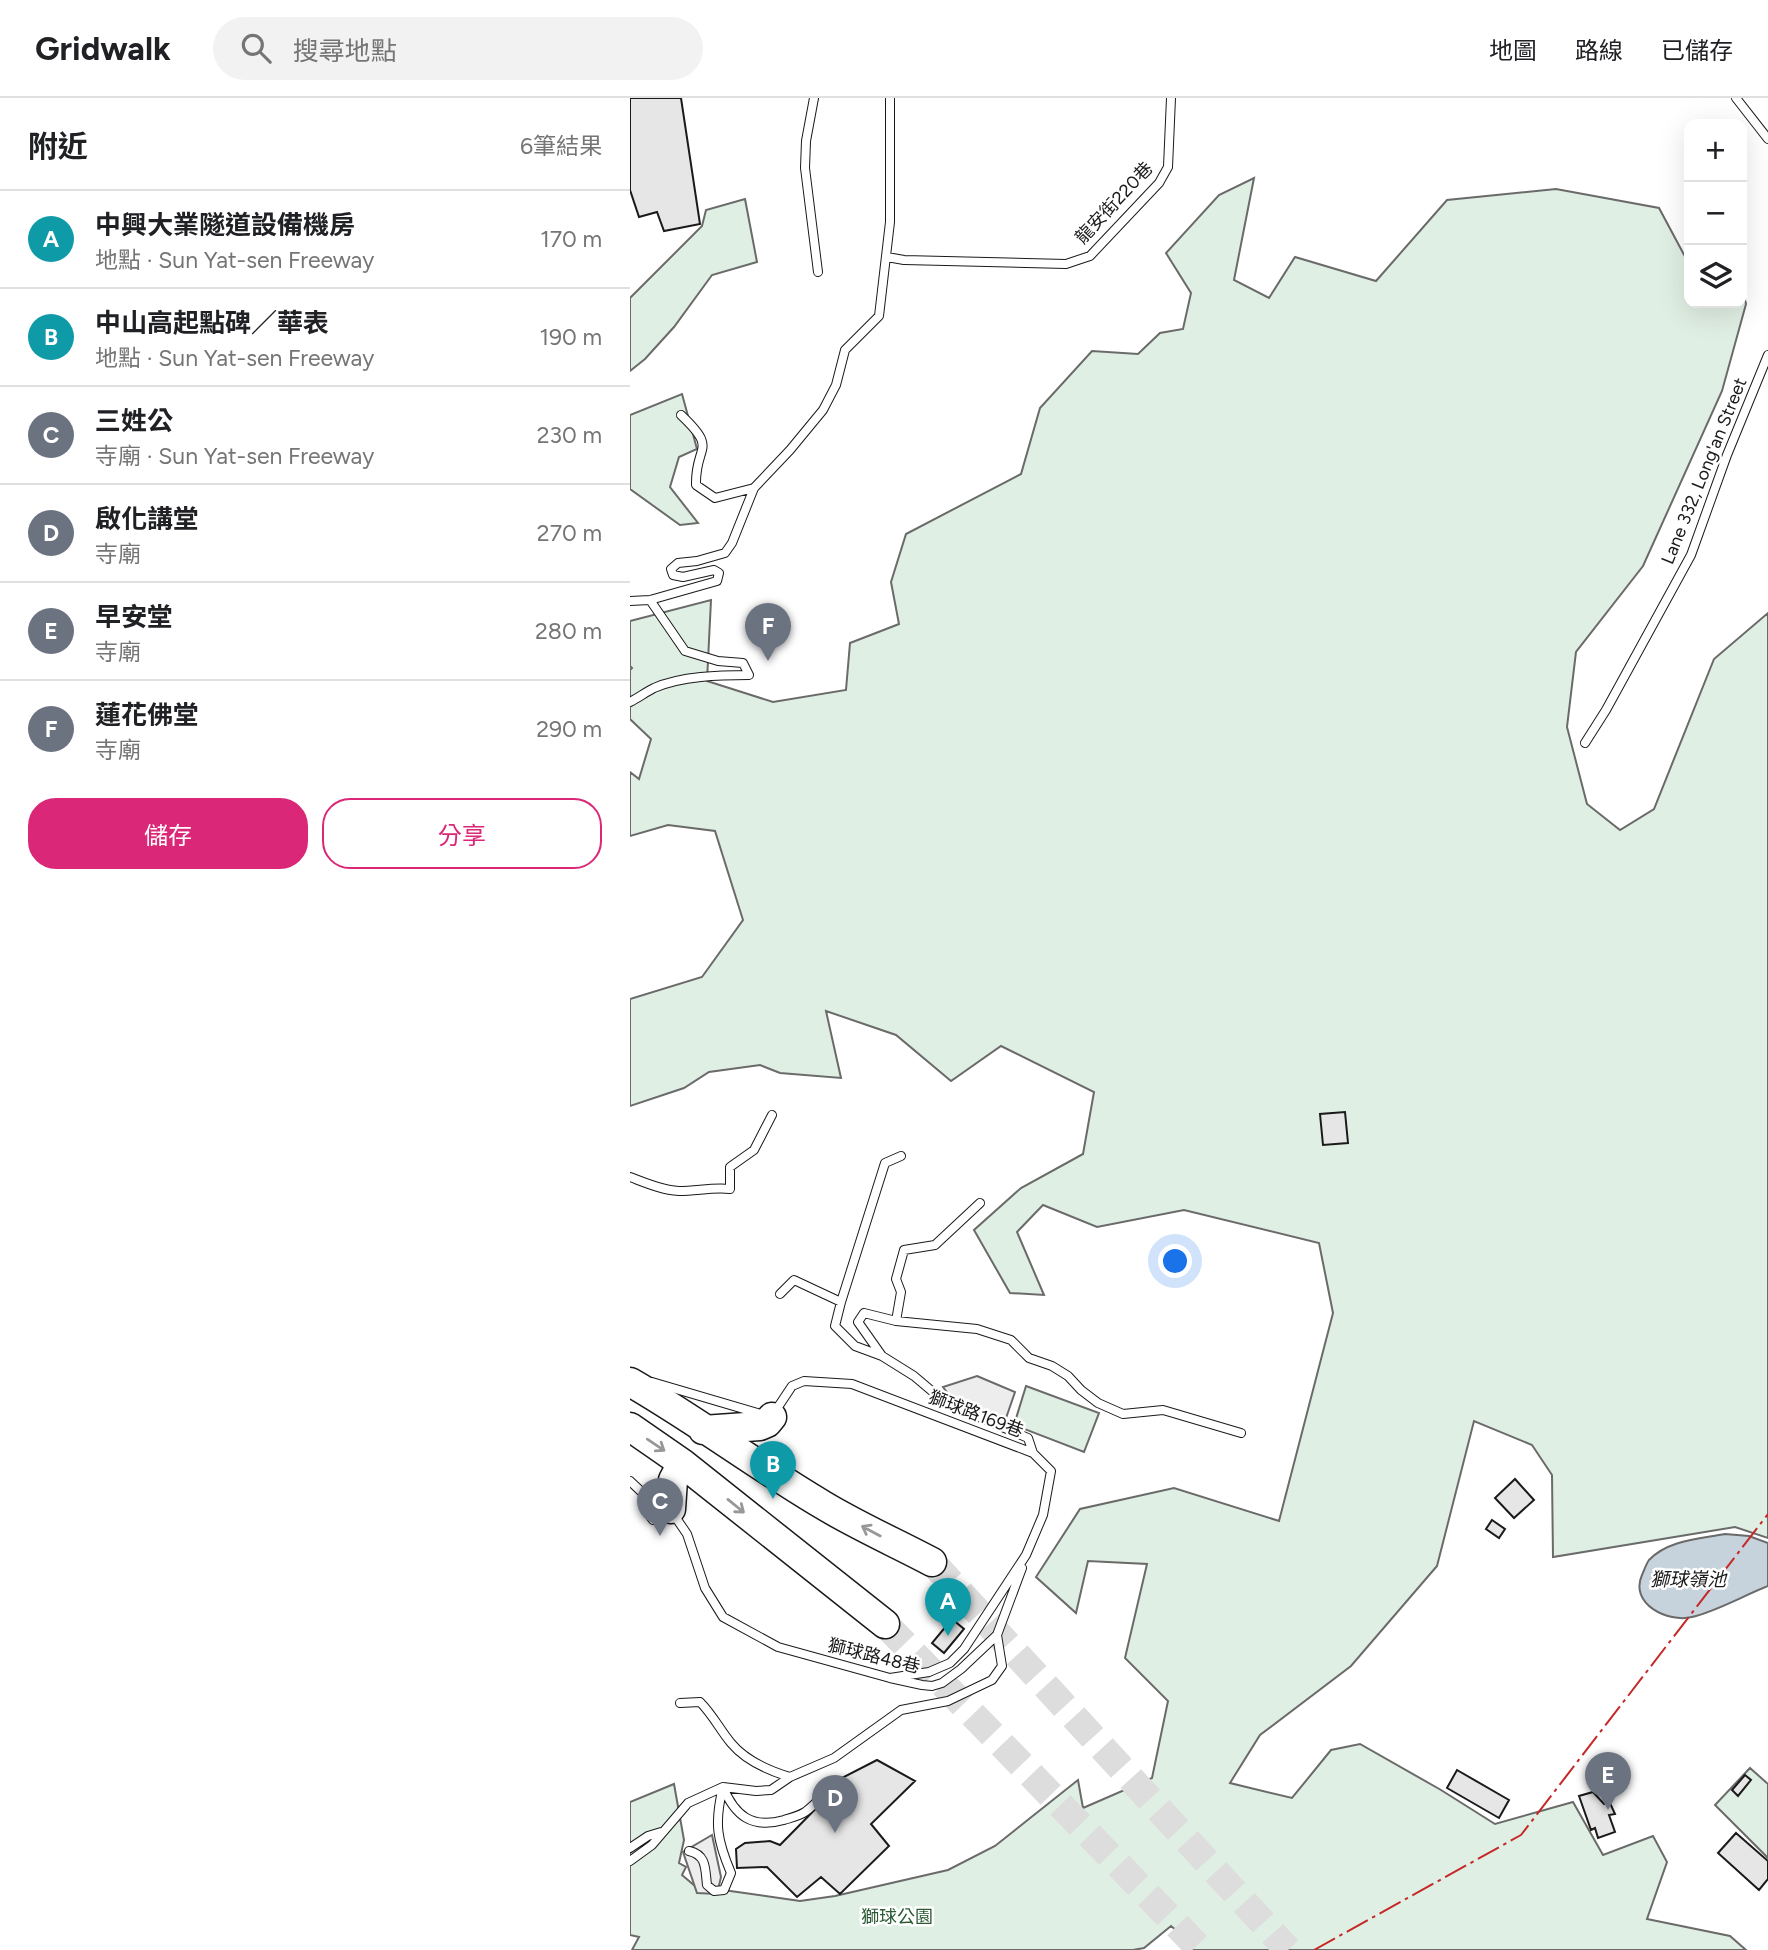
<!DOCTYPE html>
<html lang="zh-TW">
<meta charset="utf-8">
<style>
body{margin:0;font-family:Figtree,"Noto Sans TC",sans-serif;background:#f2f2f2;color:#202124}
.controls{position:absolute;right:21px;top:21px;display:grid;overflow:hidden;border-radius:14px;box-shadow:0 7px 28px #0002}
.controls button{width:63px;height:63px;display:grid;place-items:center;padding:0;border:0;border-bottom:2px solid #e0e0e0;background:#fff;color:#202124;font:35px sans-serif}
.you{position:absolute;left:546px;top:1164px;width:24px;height:24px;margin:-18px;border:5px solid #fff;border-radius:50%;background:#1a73e8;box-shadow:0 0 0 10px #1a73e833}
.badge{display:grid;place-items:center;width:46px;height:46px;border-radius:50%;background:#db2777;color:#fff;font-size:23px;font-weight:700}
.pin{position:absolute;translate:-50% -58px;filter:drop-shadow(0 2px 4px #0008)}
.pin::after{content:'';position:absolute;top:37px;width:24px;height:21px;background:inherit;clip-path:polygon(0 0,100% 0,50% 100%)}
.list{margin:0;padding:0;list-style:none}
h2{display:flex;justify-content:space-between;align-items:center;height:91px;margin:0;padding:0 28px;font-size:30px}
h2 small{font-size:23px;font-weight:400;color:#757577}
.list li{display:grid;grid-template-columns:46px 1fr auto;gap:21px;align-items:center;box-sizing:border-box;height:98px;padding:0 28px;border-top:2px solid #e0e0e0}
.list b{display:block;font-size:26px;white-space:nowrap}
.list p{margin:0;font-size:23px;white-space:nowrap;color:#757577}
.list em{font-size:23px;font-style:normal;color:#757577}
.actions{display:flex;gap:14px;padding:21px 28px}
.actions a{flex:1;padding:16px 0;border:2px solid #db2777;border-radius:28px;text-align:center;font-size:24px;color:#db2777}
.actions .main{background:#db2777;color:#fff}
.icon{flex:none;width:38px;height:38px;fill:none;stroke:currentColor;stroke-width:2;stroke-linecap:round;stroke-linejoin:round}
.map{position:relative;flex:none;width:1138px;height:1852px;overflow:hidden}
header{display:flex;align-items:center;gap:42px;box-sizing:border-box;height:98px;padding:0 35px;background:#fff;border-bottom:2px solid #e0e0e0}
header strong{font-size:33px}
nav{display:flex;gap:38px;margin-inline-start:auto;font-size:24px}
.search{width:490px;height:63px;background:#f2f2f2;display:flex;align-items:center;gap:18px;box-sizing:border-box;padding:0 24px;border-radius:38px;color:#757577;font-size:26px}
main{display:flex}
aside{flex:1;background:#fff}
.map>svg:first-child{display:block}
.green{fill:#e0efe3;stroke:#6a6a6a;stroke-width:2}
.parking{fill:#ededed;stroke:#6a6a6a;stroke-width:2}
.water{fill:#c6d2dc;stroke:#6a6a6a;stroke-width:2}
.building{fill:#e6e6e6;stroke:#1a1a1a;stroke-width:2}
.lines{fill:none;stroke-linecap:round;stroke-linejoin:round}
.motorway-tunnel{stroke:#ddd;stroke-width:28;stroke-dasharray:28 14;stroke-linecap:butt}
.service-casing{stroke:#1a1a1a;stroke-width:10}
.motorway-casing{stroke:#1a1a1a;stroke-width:31}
.service{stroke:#fff;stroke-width:8}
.motorway{stroke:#fff;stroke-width:28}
.power{stroke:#c62828;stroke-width:2;stroke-dasharray:24 5 3.5 5;stroke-linecap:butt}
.oneway{stroke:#989898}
.labels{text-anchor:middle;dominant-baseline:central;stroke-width:5;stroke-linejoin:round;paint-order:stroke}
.street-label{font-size:18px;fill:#1a1a1a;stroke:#fff}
.park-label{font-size:18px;fill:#2b5a34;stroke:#fff}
.water-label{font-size:19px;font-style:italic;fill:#1a1a1a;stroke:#fff}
</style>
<header>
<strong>Gridwalk</strong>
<div class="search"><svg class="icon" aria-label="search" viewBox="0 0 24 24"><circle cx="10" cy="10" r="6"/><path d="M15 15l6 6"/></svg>搜尋地點</div>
<nav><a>地圖</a><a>路線</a><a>已儲存</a></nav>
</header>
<main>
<aside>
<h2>附近<small>6筆結果</small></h2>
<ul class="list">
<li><span class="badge" style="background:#0f9aa8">A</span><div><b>中興大業隧道設備機房</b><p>地點 · Sun Yat-sen Freeway</p></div><em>170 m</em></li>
<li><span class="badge" style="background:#0f9aa8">B</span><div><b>中山高起點碑／華表</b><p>地點 · Sun Yat-sen Freeway</p></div><em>190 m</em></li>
<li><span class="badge" style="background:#6b7280">C</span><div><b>三姓公</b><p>寺廟 · Sun Yat-sen Freeway</p></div><em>230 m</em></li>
<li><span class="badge" style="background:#6b7280">D</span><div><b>啟化講堂</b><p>寺廟</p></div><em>270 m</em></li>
<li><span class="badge" style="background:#6b7280">E</span><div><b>早安堂</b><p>寺廟</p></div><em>280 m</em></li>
<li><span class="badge" style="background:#6b7280">F</span><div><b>蓮花佛堂</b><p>寺廟</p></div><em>290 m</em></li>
</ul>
<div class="actions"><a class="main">儲存</a><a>分享</a></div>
</aside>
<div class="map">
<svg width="1138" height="1852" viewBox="0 0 1138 1852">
<rect width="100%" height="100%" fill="#fff"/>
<path class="green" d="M 624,80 L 604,182 L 639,200 L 665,159 L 746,183 L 817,102 L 926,91 L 1029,110 L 1059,166 L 1059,205 L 1112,205 L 1112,188 L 1116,206 L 1092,293 L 1013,468 L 946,554 L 937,629 L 957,706 L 990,732 L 1024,711 L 1084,561 L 1138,515 L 1138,1440 L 1105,1429 L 923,1459 L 922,1377 L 902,1347 L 844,1323 L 807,1468 L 721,1568 L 630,1637 L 600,1685 L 662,1700 L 701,1652 L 730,1646 L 811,1692 L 865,1726 L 943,1704 L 973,1757 L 1023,1738 L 1037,1764 L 1017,1821 L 1100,1838 L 1116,1852 L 559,1852 L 559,1843 L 541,1828 L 514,1850 L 503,1852 L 2,1852 L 9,1839 L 0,1837 L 0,1704 L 44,1686 L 54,1742 L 49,1765 L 56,1769 L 52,1777 L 65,1788 L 170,1803 L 205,1798 L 318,1772 L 365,1748 L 448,1682 L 453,1710 L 522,1680 L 538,1603 L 495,1560 L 517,1466 L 458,1463 L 446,1515 L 406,1479 L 450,1411 L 544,1390 L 649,1423 L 703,1215 L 689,1145 L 554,1112 L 467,1129 L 413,1107 L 387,1134 L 414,1197 L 380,1195 L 344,1132 L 391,1090 L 453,1056 L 464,994 L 371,948 L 321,983 L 266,937 L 196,913 L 211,980 L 150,975 L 130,967 L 79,974 L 54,990 L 0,1008 L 0,901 L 72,879 L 113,822 L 85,733 L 38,727 L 0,738 L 0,674 L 9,681 L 21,641 L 0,621 L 0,572 L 2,570 L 0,568 L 0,523 L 81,502 L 77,583 L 143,604 L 216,592 L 220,545 L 269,526 L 261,484 L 276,436 L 391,376 L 410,310 L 462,253 L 508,256 L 530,235 L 553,231 L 561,195 L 536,155 L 589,97 Z
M 115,101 L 127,164 L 82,177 L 44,229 L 15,261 L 0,273 L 0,200 L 72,128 L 76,112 Z
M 52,296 L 67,351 L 49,359 L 40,389 L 68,425 L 50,427 L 0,391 L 0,317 Z
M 396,1288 L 469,1315 L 454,1354 L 384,1327 Z
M 1120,1670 L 1138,1686 L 1138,1760 L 1085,1707 Z"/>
<path class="parking" d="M 347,1278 L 385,1294 L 375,1323 L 322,1301 L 313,1289 Z
M 82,1737 L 91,1779 L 87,1796 L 67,1795 L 53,1754 Z"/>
<path class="water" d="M 1095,1436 L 1119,1438 L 1138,1445 L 1138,1488 C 1115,1497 1085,1514 1062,1519 C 1038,1525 999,1506 1012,1477 C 1014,1473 1016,1466 1019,1462 C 1038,1442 1069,1441 1095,1436 Z"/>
<path class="building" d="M 0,0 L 51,0 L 70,126 L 34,133 L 27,114 L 9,119 L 0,92 Z
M 715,1014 L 718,1045 L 693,1047 L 690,1016 Z
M 885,1381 L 904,1402 L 884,1420 L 865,1400 Z
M 862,1422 L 875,1431 L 869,1440 L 856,1431 Z
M 322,1521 L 334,1531 L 314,1555 L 302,1545 Z
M 247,1662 L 285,1683 L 241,1726 L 259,1748 L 210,1796 L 191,1779 L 167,1799 L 137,1769 L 107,1770 L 106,1751 L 115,1745 L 140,1743 L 150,1747 L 211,1685 L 208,1682 Z
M 827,1672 L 879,1702 L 869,1720 L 817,1690 Z
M 1115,1677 L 1121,1682 L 1108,1698 L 1102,1692 Z
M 963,1694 L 974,1706 L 980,1705 L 985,1716 L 979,1717 L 985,1734 L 968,1740 L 965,1730 L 961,1732 L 949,1698 Z
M 1106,1735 L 1138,1763 L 1138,1781 L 1129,1792 L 1088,1755 Z"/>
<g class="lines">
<path class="motorway-tunnel" d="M 302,1464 L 658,1852
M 255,1526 L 571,1852"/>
<g class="service-casing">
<path id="service" d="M 184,0 L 176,43 L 175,70 L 188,174
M 1106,0 L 1138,41
M 257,159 L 274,162 L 436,166 L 460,158 L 529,85 L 538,69 L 541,0
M 51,317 C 89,353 65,346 66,387 L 85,400 L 124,390
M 0,503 L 20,502 L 87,483 L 89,475 L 84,472 L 53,479 L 43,477 L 41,471 L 48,465 L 67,463 L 95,455 L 102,445 L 124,390 L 160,352 L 193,312 L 206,287 L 215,252 L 249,218 L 260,124 L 260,0
M 0,604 C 8,600 16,594 24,590 C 51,578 90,577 119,577 L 113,565 L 88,563 L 55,553 L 20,502
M 955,645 L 976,612 L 1061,457 L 1097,357 L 1138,257
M 0,1079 C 16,1085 32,1092 49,1093 C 67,1093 83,1089 100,1091 L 100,1069 L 124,1052 L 142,1017
M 150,1196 L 164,1182 L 211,1204 L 205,1228 L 225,1248 L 252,1258 L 284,1278 L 316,1305 L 398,1340 L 403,1355
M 211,1204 L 255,1065 L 271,1058
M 266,1223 L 271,1194 L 266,1181 L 274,1152 L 305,1147 L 350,1105
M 252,1258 L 228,1224 L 234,1215 L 266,1223 L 347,1231 L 381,1242 L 399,1260 L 422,1268 L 438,1278 L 451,1292 L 468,1305 L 493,1316 L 533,1312 L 611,1335
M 22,1284 L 134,1317
M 144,1315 L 162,1288 L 174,1283 L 222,1286 L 403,1355 L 421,1373 L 413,1417 L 396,1457 L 334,1551 L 320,1565 L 299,1574 L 260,1580
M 0,1383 L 18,1400 L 20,1418 L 23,1422 L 28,1422 L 30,1409
M 42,1414 L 57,1436 L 75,1490 L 93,1519 L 148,1549 L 260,1580 L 292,1587 L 302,1588 L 312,1585 L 331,1571 L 367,1537 L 392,1470
M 50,1605 L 70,1604 C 83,1617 90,1632 101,1645 C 115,1662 140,1673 160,1679
M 93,1689 C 105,1718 122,1731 154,1722 C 160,1720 169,1718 175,1714 C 185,1707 194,1696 203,1687
M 0,1750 L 18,1738 L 31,1734
M 59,1753 C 77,1757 75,1771 77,1787 L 84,1793 L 94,1792 L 101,1775 C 87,1742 84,1725 93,1689
M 0,1763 L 22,1747 L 58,1705 L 93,1689 L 126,1693 L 141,1692 L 160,1679 L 204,1660 L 271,1612 L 318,1603 L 362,1582 L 372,1568 L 367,1537"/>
</g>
<g class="motorway-casing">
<path id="motorway" d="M 0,1284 C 66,1322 127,1368 193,1407 C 228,1428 266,1445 302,1464
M 0,1329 L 52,1365 L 255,1526
M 73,1332 L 130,1328 L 137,1325 L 142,1319
M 41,1411 L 43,1382 L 52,1365"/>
</g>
<use href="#service" class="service"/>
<use href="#motorway" class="motorway"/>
<path class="power" d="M 684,1852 L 891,1737 L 1138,1416"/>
</g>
<defs><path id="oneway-shaft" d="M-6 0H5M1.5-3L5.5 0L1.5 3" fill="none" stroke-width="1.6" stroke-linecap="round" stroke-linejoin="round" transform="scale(1.75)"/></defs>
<g class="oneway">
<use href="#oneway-shaft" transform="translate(26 1347) rotate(34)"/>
<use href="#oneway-shaft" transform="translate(106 1408) rotate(39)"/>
<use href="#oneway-shaft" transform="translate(241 1433) rotate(-152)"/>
</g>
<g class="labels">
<g class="street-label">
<text transform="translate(484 105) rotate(-47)">龍安街220巷</text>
<text transform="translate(1074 373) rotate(-68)">Lane 332, Long'an Street</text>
<text transform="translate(346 1316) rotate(21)">獅球路169巷</text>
<text transform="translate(244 1558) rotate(14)">獅球路48巷</text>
</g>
<g class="park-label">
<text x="267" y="1819">獅球公園</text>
</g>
<g class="water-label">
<text x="1058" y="1481">獅球嶺池</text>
</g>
</g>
</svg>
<div class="controls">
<button>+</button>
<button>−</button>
<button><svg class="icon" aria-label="layers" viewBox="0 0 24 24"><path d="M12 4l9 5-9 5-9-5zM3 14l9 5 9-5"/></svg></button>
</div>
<div class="you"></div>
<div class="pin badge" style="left:318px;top:1538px;background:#0f9aa8">A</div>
<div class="pin badge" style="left:143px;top:1401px;background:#0f9aa8">B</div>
<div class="pin badge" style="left:30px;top:1438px;background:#6b7280">C</div>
<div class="pin badge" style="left:205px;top:1735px;background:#6b7280">D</div>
<div class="pin badge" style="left:978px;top:1712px;background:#6b7280">E</div>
<div class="pin badge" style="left:138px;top:563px;background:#6b7280">F</div>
</div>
</main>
